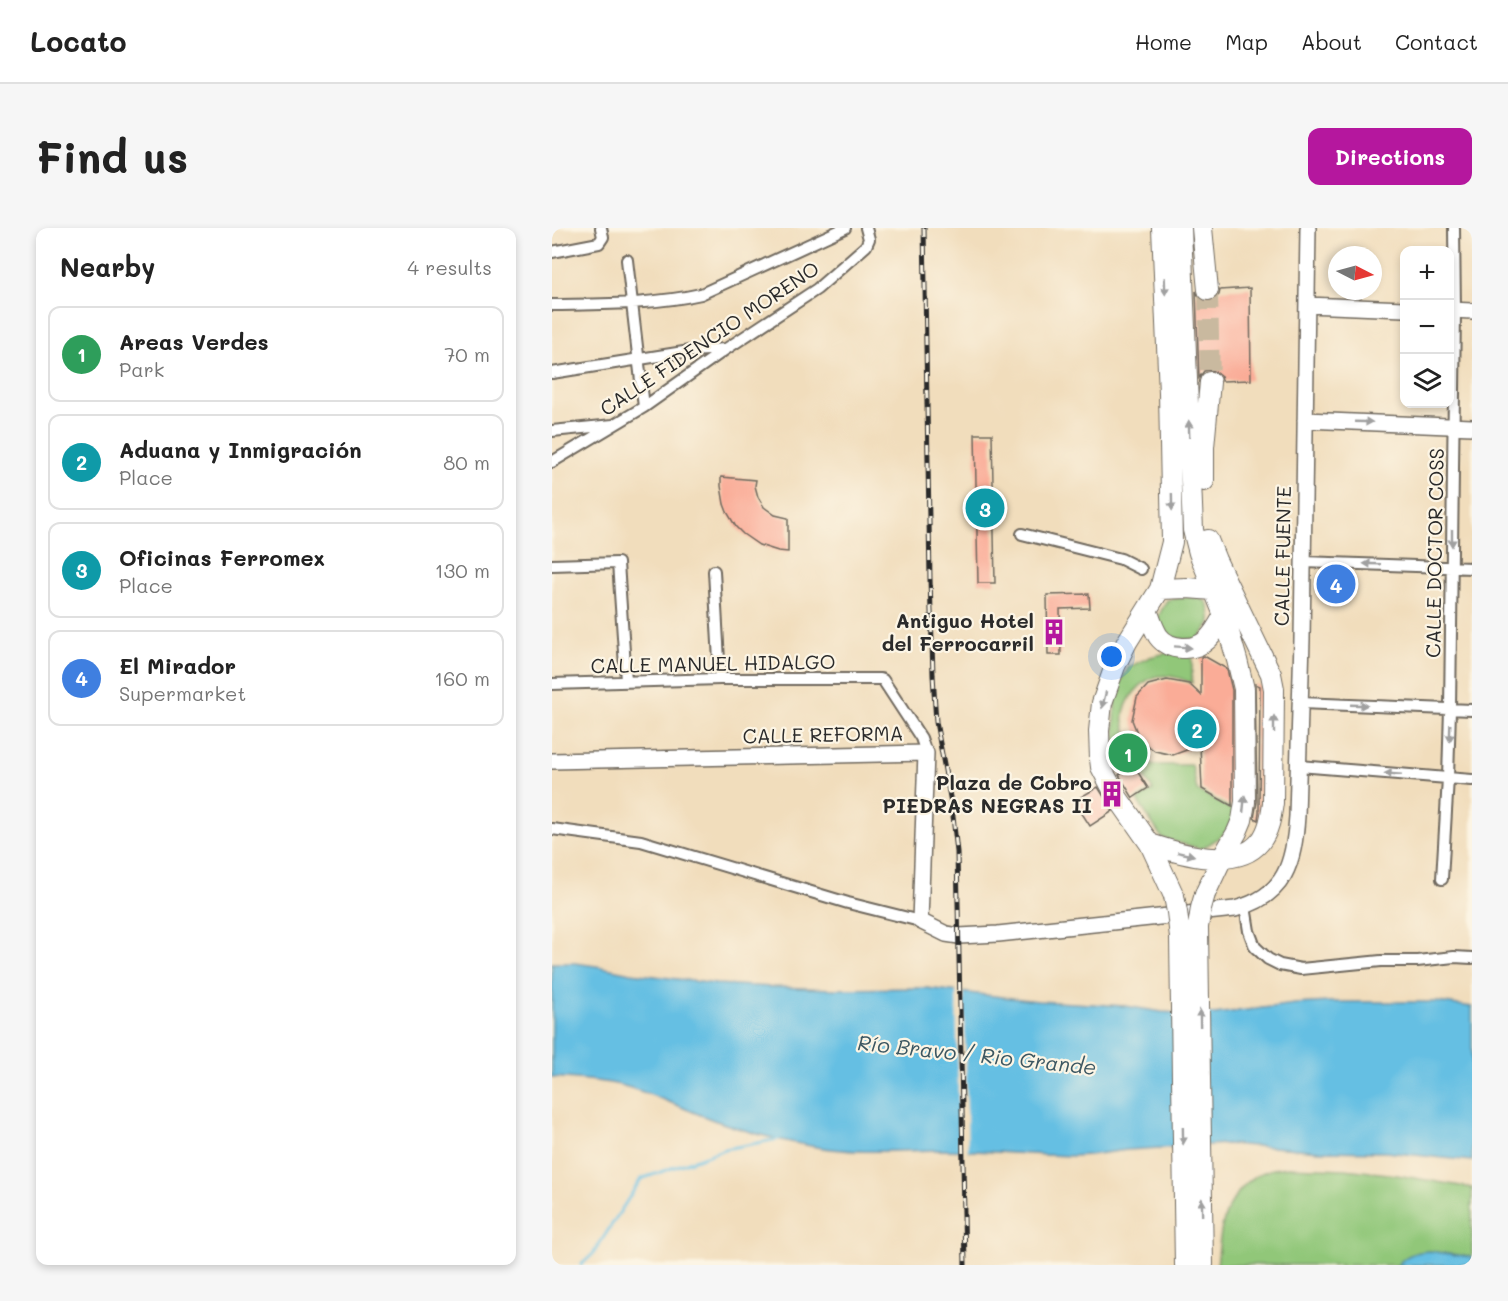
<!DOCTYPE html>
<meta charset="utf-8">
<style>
body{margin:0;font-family:Mali,sans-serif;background:#f6f6f6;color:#222}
.controls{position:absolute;right:18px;top:18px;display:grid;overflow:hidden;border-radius:12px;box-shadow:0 3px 9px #0003}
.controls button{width:54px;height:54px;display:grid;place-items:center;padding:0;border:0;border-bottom:2px solid #e0e0e0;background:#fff;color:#222;font:30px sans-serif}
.compass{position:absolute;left:776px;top:18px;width:54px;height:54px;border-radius:50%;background:#fff;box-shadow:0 3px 9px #0003;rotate:96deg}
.you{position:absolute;left:560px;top:429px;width:21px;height:21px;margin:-15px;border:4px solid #fff;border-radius:50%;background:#1a73e8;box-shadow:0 0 0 9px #1a73e833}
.badge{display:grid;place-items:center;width:39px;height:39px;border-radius:50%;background:#b5179e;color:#fff;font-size:20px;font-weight:700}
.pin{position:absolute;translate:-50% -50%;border:3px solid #fff;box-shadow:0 2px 6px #0006}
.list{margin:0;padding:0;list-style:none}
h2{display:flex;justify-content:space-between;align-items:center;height:78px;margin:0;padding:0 24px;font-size:26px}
h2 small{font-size:20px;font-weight:400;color:#767676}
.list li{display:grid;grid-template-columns:39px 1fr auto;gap:18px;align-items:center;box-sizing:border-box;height:96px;margin:0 12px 12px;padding:0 12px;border:2px solid #e0e0e0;border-radius:12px}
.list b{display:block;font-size:22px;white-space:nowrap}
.list p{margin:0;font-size:20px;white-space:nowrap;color:#767676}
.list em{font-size:20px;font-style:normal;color:#767676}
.icon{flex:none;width:33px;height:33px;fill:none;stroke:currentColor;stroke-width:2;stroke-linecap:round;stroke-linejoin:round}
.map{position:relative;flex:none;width:920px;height:1037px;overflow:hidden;border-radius:12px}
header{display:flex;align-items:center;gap:36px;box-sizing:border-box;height:84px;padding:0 30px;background:#fff;border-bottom:2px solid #e0e0e0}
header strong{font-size:28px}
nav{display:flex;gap:33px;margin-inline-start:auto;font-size:21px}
.intro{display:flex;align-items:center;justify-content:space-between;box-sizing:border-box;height:144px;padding:0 36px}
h1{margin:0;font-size:42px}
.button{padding:15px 27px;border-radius:12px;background:#b5179e;color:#fff;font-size:21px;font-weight:700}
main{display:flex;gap:36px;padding:0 36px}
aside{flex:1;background:#fff;border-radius:12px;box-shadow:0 3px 9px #0003}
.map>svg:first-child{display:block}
.green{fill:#91c779;stroke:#5e7952;stroke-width:1.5}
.water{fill:#65bfe3;stroke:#487587;stroke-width:1.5}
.pier{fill:#f1ddbc}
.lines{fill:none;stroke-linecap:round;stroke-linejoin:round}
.stream{stroke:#65bfe3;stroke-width:3}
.building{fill:#faac97}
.highway-tunnel{stroke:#c9b99f;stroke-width:20;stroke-dasharray:20 10;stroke-linecap:butt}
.street-casing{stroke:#70695e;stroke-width:14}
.secondary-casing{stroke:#70695e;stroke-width:18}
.highway-casing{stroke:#70695e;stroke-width:22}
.street{stroke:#fff;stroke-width:10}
.secondary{stroke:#fff;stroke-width:15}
.highway{stroke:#fff;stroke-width:20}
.rail-casing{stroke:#2b2b2b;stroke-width:5}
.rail{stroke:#fcf5e5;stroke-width:3;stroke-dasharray:9;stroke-linecap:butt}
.highway-bridge-casing{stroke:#70695e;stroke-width:22;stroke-linecap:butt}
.highway-bridge{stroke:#fff;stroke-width:20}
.oneway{fill:#a0a0a0}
.labels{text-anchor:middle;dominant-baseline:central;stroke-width:4.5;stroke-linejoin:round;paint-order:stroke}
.street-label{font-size:20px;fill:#2b2b2b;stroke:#fcf5e5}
.poi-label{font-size:20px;font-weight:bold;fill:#2b2b2b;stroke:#fcf5e5;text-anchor:end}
.water-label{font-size:21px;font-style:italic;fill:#3c5762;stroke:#fcf5e5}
</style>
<header>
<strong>Locato</strong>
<nav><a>Home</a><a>Map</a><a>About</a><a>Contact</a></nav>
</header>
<div class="intro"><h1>Find us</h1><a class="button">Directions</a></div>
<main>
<aside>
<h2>Nearby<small>4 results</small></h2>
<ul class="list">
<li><span class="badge" style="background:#2e9e5b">1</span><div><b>Areas Verdes</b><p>Park</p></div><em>70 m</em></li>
<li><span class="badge" style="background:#0f9aa8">2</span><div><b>Aduana y Inmigración</b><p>Place</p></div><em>80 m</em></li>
<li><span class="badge" style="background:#0f9aa8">3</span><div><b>Oficinas Ferromex</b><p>Place</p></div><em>130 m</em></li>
<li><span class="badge" style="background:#3f7fe0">4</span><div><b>El Mirador</b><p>Supermarket</p></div><em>160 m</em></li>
</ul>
</aside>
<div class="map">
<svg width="920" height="1037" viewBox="0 0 920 1037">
<rect width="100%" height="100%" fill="#fcf5e5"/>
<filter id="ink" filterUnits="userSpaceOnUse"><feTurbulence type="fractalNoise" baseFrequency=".0167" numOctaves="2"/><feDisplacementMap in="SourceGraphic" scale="12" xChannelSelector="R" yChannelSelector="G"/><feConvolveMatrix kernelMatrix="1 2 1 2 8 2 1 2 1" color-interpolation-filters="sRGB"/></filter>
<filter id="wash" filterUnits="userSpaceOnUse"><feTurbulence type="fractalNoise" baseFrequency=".008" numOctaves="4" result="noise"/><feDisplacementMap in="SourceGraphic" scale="24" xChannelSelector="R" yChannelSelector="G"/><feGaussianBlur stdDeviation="1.35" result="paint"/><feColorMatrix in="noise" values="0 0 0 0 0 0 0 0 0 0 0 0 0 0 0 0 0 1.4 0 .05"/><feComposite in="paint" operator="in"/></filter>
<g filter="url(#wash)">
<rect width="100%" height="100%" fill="#f1ddbc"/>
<path class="green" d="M 637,369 L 649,371 L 655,374 C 661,396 659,395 646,411 C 622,412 623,412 606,396 L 606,389 L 615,372 Z
M 619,424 L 640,429 L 640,455 C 630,451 620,447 609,448 C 591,448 568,476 572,494 C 575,511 587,524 597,537 L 640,537 L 645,562 L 686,585 C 683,602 662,613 649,621 L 610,610 L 585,572 L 601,562 L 582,534 L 569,540 L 565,528 L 563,504 L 563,463 L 577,439 L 598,429 Z
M 736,939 L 793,941 L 845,947 L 920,960 L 920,1037 L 665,1037 C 667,1023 667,1009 671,995 C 677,973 694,948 718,942 C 724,940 730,940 736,939 Z"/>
<path class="water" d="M 0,735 L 23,735 L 44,738 L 79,745 L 164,756 L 221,759 L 283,761 L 374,760 L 486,773 L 573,778 L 610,784 L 643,786 L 662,786 L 743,776 L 778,774 L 885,774 L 920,779 L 920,933 L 834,924 L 768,923 L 734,920 L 674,916 L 575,922 L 537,927 L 519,928 C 475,927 431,922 387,922 C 344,923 301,926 259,918 C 220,911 177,899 141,884 C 117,874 93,863 68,857 C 46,852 23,851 0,849 Z
M 877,1023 L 920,1029 L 920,1037 L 846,1037 C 854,1026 864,1024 877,1023 Z"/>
<path class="pier" d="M 404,760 L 412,761 L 416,926 L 407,926 Z"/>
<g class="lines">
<path class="stream" d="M 29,1037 L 41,1026 L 89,951 L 173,921 L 227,911"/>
</g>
<g id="blocks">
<path class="building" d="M 698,60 L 699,152 L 670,153 L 669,148 L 665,145 L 659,142 L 652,143 L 647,150 L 644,63 L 647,69 L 652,73 L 657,74 L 663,71 L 667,67 L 668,62 Z
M 423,206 L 440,206 L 443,355 L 426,355 Z
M 169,249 L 204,252 L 203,258 L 206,269 L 212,279 L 223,287 L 236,290 L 236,324 L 226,323 L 207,317 L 191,306 L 184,299 L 175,284 L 172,276 L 169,258 Z
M 537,366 L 538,380 L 508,381 L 509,427 L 496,427 L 495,367 Z
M 652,428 L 675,441 L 680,462 L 680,578 L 650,561 L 648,517 L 621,527 L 603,523 L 588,512 L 580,492 L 585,469 L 596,457 L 615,452 L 637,456 L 649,467 L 649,429 Z
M 703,456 L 708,458 L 707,584 L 706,592 L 702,590 L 705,574 Z
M 582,538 L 596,560 L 581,570 L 567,547 Z
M 546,559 L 561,583 L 538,598 L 522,573 Z"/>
</g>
</g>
<g filter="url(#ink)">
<use href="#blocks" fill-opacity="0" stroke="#70695e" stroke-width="1.5"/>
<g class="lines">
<path class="highway-tunnel" d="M 656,62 L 658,154"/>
<g class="street-casing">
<path id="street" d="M 0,24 L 47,15 L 51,9 L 49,0
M 75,32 L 92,179
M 0,77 C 50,76 100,77 149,66 L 293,0
M 0,145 L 138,123 L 174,121
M 0,203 L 61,197
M 0,234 L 92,179 L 174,121 L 265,61 L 314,18 L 317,11 L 314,0
M 470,306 L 569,331 L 589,341
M 751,334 L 920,340
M 0,337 L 66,335 L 74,453
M 162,343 L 168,451
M 0,456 L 168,451 L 328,451 L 331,452 L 369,510 L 374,525
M 749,475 L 920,482
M 747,538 L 920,552
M 0,601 L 89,613 L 296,675 L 368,693
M 890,651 L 896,550 L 898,481 L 903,83 L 902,0
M 693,678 L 697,703 L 703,719 L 716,731 L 728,737 L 749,741 L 829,733 L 865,733 L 902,729 L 920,730"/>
</g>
<g class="secondary-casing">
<path id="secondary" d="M 755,77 L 852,81
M 898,82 L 920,83
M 753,192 L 920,199
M 0,533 L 374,525 L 368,693 L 394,706 L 407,708 L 446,706 L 683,681 C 734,668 742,634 745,588 L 750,411 L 756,0"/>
</g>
<g class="highway-casing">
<path id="highway" d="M 610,0 L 617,165 L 620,314 L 608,361 L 575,414 L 563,438 L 550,475 L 547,503 L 548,531 L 549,539 L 563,566 L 598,616 L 622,668
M 629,0 L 641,302 L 647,325 L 672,387 L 685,432 L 692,461 L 693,574 L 690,592 L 685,604 L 670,630 L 653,666
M 650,0 L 656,62
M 652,253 L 652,219 L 658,154
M 608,361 L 635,360 L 662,362
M 595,382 C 598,390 601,400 606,408 C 617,423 643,424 656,411 C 663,404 667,396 672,387
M 598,616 C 628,626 684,643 708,614 C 717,603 719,589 721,575 L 722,461 L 719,446 L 664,332 L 656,312
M 648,849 L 651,1037
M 630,850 L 633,1037"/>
</g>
<use href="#street" class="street"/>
<use href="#secondary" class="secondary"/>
<use href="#highway" class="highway"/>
<g class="rail-casing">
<path id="rail" d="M 372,0 L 378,351 L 381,447 L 384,494 L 400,580 L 405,624 L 413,1037"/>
</g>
<use href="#rail" class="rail"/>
<g class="highway-bridge-casing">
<path id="highway-bridge" d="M 622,668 L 625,684 L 628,709 L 630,850
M 648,849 L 646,699 L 649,680 L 653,666"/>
</g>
<use href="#highway-bridge" class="highway-bridge"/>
</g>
<defs><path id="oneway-solid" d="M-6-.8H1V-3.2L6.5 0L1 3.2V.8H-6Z" transform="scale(1.5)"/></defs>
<g class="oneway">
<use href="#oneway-solid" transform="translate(613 58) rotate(88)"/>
<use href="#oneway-solid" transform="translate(812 194) rotate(2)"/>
<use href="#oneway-solid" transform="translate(637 201) rotate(-92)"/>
<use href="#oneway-solid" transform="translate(620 274) rotate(89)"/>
<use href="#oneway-solid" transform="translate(900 310) rotate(90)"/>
<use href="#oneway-solid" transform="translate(820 336) rotate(-178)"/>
<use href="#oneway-solid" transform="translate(631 419) rotate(4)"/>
<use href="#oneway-solid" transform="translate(552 472) rotate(104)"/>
<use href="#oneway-solid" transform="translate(807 477) rotate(2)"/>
<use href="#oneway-solid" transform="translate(722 496) rotate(-90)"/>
<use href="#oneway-solid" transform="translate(898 505) rotate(92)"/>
<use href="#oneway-solid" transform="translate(841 546) rotate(-175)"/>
<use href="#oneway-solid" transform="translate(692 576) rotate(-84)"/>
<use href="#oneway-solid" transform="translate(634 626) rotate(12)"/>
<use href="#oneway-solid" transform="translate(648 790) rotate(-91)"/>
<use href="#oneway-solid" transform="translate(631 908) rotate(89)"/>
<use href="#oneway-solid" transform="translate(650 979) rotate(-91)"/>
</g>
</g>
<defs>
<g id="building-bare" transform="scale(2.07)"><path d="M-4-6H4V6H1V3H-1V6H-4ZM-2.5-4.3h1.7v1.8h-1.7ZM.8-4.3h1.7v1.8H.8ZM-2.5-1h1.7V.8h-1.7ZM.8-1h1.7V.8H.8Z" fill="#b5179e" stroke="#fcf5e5" stroke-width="2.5" paint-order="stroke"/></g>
</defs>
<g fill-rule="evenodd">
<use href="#building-bare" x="502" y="404"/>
<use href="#building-bare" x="560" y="566"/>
</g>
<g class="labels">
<g class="street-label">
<text transform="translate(157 110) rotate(-34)">CALLE FIDENCIO MORENO</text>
<text transform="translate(882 325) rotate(-89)">CALLE DOCTOR COSS</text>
<text transform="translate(730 328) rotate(-89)">CALLE FUENTE</text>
<text transform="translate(161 435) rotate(-1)">CALLE MANUEL HIDALGO</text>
<text transform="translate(271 506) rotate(-1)">CALLE REFORMA</text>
</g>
<g class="poi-label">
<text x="482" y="392">Antiguo Hotel<tspan x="482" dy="23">del Ferrocarril</tspan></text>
<text x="540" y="554">Plaza de Cobro<tspan x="540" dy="23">PIEDRAS NEGRAS II</tspan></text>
</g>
<g class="water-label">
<text transform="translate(425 826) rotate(6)">Río Bravo / Rio Grande</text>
</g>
</g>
</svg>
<div class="controls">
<button>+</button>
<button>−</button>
<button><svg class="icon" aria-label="layers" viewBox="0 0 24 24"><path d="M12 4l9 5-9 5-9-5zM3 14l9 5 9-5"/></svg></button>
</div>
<svg class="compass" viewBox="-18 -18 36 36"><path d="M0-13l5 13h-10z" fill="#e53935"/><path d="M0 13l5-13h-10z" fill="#767676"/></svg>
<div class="you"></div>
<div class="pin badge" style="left:576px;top:525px;background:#2e9e5b">1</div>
<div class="pin badge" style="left:645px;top:501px;background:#0f9aa8">2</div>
<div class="pin badge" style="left:433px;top:280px;background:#0f9aa8">3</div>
<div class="pin badge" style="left:784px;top:356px;background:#3f7fe0">4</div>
</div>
</main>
